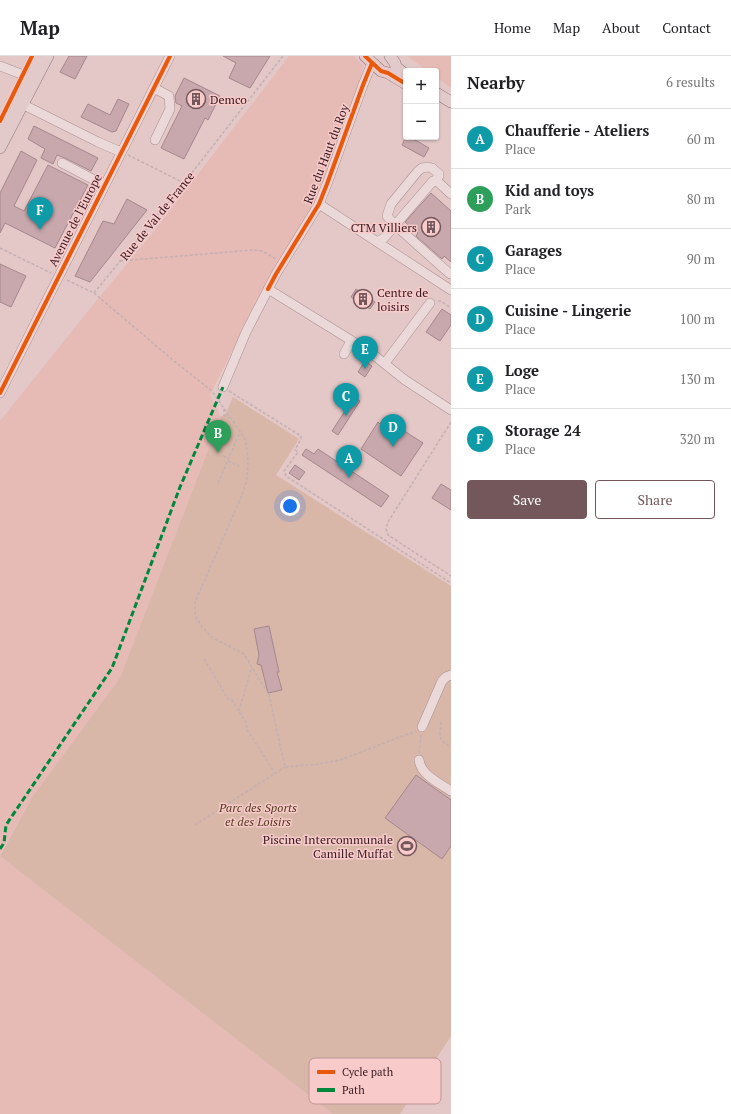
<!DOCTYPE html>
<meta charset="utf-8">
<style>
body{margin:0;font-family:"PT Serif",serif;background:#f2f2f2;color:#202124}
.controls{position:absolute;right:12px;top:12px;display:grid;overflow:hidden;border-radius:4px;box-shadow:0 1px 3px #0004}
.controls button{width:36px;height:36px;display:grid;place-items:center;padding:0;border:0;border-bottom:1px solid #e0e0e0;background:#fff;color:#202124;font:20px sans-serif}
.you{position:absolute;left:290px;top:450px;width:14px;height:14px;margin:-10px;border:3px solid #fff;border-radius:50%;background:#1a73e8;box-shadow:0 0 0 6px #1a73e833}
.badge{display:grid;place-items:center;width:26px;height:26px;border-radius:50%;background:#73575a;color:#fff;font-size:13px;font-weight:700}
.pin{position:absolute;translate:-50% -33px;filter:drop-shadow(0 1px 2px #0008)}
.pin::after{content:'';position:absolute;top:21px;width:14px;height:12px;background:inherit;clip-path:polygon(0 0,100% 0,50% 100%)}
.list{margin:0;padding:0;list-style:none}
h2{display:flex;justify-content:space-between;align-items:center;height:52px;margin:0;padding:0 16px;font-size:17px}
h2 small{font-size:13px;font-weight:400;color:#757577}
.list li{display:grid;grid-template-columns:26px 1fr auto;gap:12px;align-items:center;box-sizing:border-box;height:60px;padding:0 16px;border-top:1px solid #e0e0e0}
.list b{display:block;font-size:15px;white-space:nowrap}
.list p{margin:0;font-size:13px;white-space:nowrap;color:#757577}
.list em{font-size:13px;font-style:normal;color:#757577}
.actions{display:flex;gap:8px;padding:12px 16px}
.actions a{flex:1;padding:9px 0;border:1px solid #73575a;border-radius:4px;text-align:center;font-size:14px;color:#73575a}
.actions .main{background:#73575a;color:#fff}
.map{position:relative;flex:none;width:451px;height:1058px;overflow:hidden}
header{display:flex;align-items:center;gap:24px;box-sizing:border-box;height:56px;padding:0 20px;background:#fff;border-bottom:1px solid #e0e0e0}
header strong{font-size:19px}
nav{display:flex;gap:22px;margin-inline-start:auto;font-size:14px}
main{display:flex}
aside{flex:1;background:#fff}
.map>svg:first-child{display:block}
.farmland{fill:#e6bab5}
.green{fill:#d8b6a8}
.building{fill:#c8a8ad;stroke:#a4878c}
.lines{fill:none;stroke-linecap:round;stroke-linejoin:round}
.minor-casing{stroke:#a89193;stroke-width:10}
.major-casing{stroke:#8e787a;stroke-width:12}
.path{stroke:#c3b0b2;stroke-width:1.5;stroke-dasharray:3 2;stroke-linecap:butt}
.minor{stroke:#ebd9d9;stroke-width:9}
.major{stroke:#e3caca;stroke-width:11}
.quiet{stroke:#00873e;stroke-width:3;stroke-dasharray:6 3;stroke-linecap:butt}
.cycleway-casing{stroke:#f8caca;stroke-width:6}
.cycleway{stroke:#e8590c;stroke-width:4}
.labels{text-anchor:middle;dominant-baseline:central;stroke-width:3;stroke-linejoin:round;paint-order:stroke}
.poi-label{font-size:12px;fill:#361a20;stroke:#f8caca;text-anchor:start}
.street-label{font-size:12px;fill:#361a20;stroke:#f8caca}
.park-label{font-size:12px;font-style:italic;fill:#543c1f;stroke:#f8caca}
.key{fill:#f8caca;stroke:#be9597;stroke-width:1}
.key-label{font-size:11px;fill:#361a20}
</style>
<header>
<strong>Map</strong>
<nav><a>Home</a><a>Map</a><a>About</a><a>Contact</a></nav>
</header>
<main>
<div class="map">
<svg width="451" height="1058" viewBox="0 0 451 1058">
<rect width="100%" height="100%" fill="#e4c7c7"/>
<path class="farmland" d="M 289,0 L 354,0 L 363,10 L 362,16 L 324,128 L 311,154 L 270,219 L 210,339 L 221,361 L 120,622 L 33,740 L 0,798 L 0,365 L 89,254 L 151,179 Z
M 407,0 L 451,0 L 451,32 L 436,21 L 436,15 L 428,15 Z
M 0,800 L 333,1058 L 0,1058 Z"/>
<path class="green" d="M 233,341 L 299,383 L 276,419 L 451,530 L 451,980 L 400,1058 L 333,1058 L 0,800 L 33,740 L 120,622 L 221,361 L 226,357 Z"/>
<path class="building" d="M 69,0 L 87,0 L 75,23 L 60,16 Z
M 223,0 L 270,0 L 250,32 L 229,22 L 236,7 Z
M 184,22 L 220,40 L 208,64 L 205,62 L 184,103 L 161,92 L 182,50 L 176,47 L 175,40 Z
M 118,43 L 129,48 L 116,75 L 112,76 L 81,61 L 88,48 L 110,59 Z
M 34,70 L 98,102 L 91,115 L 65,102 L 57,99 L 53,108 L 41,102 L 45,93 L 28,83 Z
M 406,81 L 410,81 L 429,92 L 424,101 L 402,89 Z
M 21,95 L 37,104 L 14,150 L 24,155 L 48,109 L 88,129 L 55,192 L 5,167 L 0,177 L 0,137 Z
M 431,137 L 451,155 L 451,206 L 444,200 L 442,203 L 416,180 L 418,177 L 405,166 Z
M 127,143 L 147,154 L 90,226 L 75,220 L 103,165 L 114,168 Z
M 0,208 L 26,220 L 11,251 L 0,246 Z
M 356,233 L 375,246 L 370,253 L 351,241 Z
M 442,253 L 451,259 L 451,269 L 440,285 L 426,276 Z
M 365,305 L 372,310 L 365,321 L 358,316 Z
M 354,341 L 360,345 L 338,379 L 332,375 Z
M 384,362 L 423,387 L 401,420 L 361,393 L 378,366 L 380,368 Z
M 306,393 L 314,398 L 318,393 L 389,440 L 381,451 L 302,399 Z
M 295,409 L 305,416 L 299,424 L 289,417 Z
M 441,428 L 451,434 L 451,454 L 432,442 Z
M 269,570 L 279,616 L 277,616 L 282,634 L 268,637 L 261,609 L 257,608 L 259,599 L 254,573 Z
M 416,719 L 451,744 L 451,790 L 442,803 L 385,762 Z"/>
<g class="lines">
<g class="minor-casing">
<path id="minor" d="M 0,10 L 26,20 L 29,22 L 28,24
M 154,32 L 169,40 L 170,53 L 155,84
M 22,43 L 22,48 L 98,86 L 121,96
M 62,107 L 104,129
M 435,125 L 439,120 L 439,118 L 432,112 L 428,111 L 422,112 L 418,115 L 391,148 L 387,160 L 395,169 L 450,218
M 319,148 L 451,234
M 377,186 L 384,182 L 433,125 L 438,126 L 451,138
M 268,233 L 370,296 L 405,324 L 451,354
M 344,298 L 351,285
M 385,307 L 430,247
M 223,331 L 246,276 L 276,218 L 319,148 L 327,128 L 363,29 L 372,7
M 0,337 L 170,0
M 422,671 L 442,625 L 446,621 L 451,619
M 419,704 C 421,719 439,727 451,735"/>
</g>
<g class="major-casing">
<path id="major" d="M 365,0 L 381,15 L 388,17 L 406,28
M 390,0 L 395,7 L 396,11 L 406,19
M 436,37 L 451,46
M 0,74 L 36,0
M 0,92 L 48,0"/>
</g>
<path class="path" d="M 128,99 L 184,127
M 0,192 L 51,217
M 120,205 L 253,194 L 262,195 L 276,203
M 67,224 L 94,237 L 184,127 L 283,0
M 94,237 L 174,305 L 212,335 L 244,381 L 246,387 L 248,406 L 247,422 L 243,437 L 195,546 L 195,555 L 196,561 L 202,571 L 213,582 L 244,598 L 269,639 L 285,711 L 318,708 L 340,704 L 416,675
M 438,245 L 441,245 L 451,252
M 229,335 L 301,380 L 301,383 L 295,394 L 298,396 L 284,415 L 286,420 L 451,527
M 224,353 L 224,359 L 229,362
M 451,366 L 388,466 L 386,473 L 388,479 L 451,520
M 223,400 L 229,402
M 228,405 L 239,410
M 218,427 L 240,376
M 204,603 L 228,643 L 232,644 L 247,668 L 246,672 L 275,717
M 239,655 L 252,610
M 441,666 C 440,681 437,683 451,691
M 419,697 L 421,679
M 195,769 L 285,711"/>
<use href="#minor" class="minor"/>
<use href="#major" class="major"/>
<path class="quiet" d="M 0,793 L 4,787 L 6,769 L 112,612 L 180,431 L 223,331"/>
<g class="cycleway-casing">
<path id="cycleway" d="M 365,0 L 381,15 L 388,17 L 406,28
M 0,65 L 32,0
M 268,233 L 276,218 L 319,148 L 327,128 L 363,29 L 372,7
M 0,337 L 170,0"/>
</g>
<use href="#cycleway" class="cycleway"/>
</g>
<defs>
<g id="building-ring" transform="scale(1)"><circle r="9.5" fill="#f8caca" stroke="#73575a" stroke-width="1.5"/><path d="M-4-6H4V6H1V3H-1V6H-4ZM-2.5-4.3h1.7v1.8h-1.7ZM.8-4.3h1.7v1.8H.8ZM-2.5-1h1.7V.8h-1.7ZM.8-1h1.7V.8H.8Z" fill="#73575a"/></g>
<g id="stadium-ring" transform="scale(1)"><circle r="9.5" fill="#f8caca" stroke="#73575a" stroke-width="1.5"/><path d="M0-5a6.5 5 0 1 0 0 10a6.5 5 0 1 0 0-10ZM-3.5-1.8h7v3.6h-7Z" fill="#73575a"/></g>
</defs>
<g fill-rule="evenodd">
<use href="#building-ring" x="196" y="43"/>
<use href="#building-ring" x="431" y="171"/>
<use href="#building-ring" x="363" y="243"/>
<use href="#stadium-ring" x="407" y="790"/>
</g>
<g class="labels">
<g class="poi-label">
<text x="210" y="43">Demco</text>
<text x="417" y="171" text-anchor="end">CTM Villiers</text>
<text x="377" y="236">Centre de<tspan x="377" dy="14">loisirs</tspan></text>
<text x="393" y="783" text-anchor="end">Piscine Intercommunale<tspan x="393" dy="14">Camille Muffat</tspan></text>
</g>
<g class="street-label">
<text transform="translate(326 98) rotate(-69)">Rue du Haut du Roy</text>
<text transform="translate(157 160) rotate(-51)">Rue de Val de France</text>
<text transform="translate(75 164) rotate(-63)">Avenue de l'Europe</text>
</g>
<g class="park-label">
<text x="258" y="751">Parc des Sports<tspan x="258" dy="14">et des Loisirs</tspan></text>
</g>
</g>
<rect x="309" y="1002" width="132" height="46" rx="6" class="key"/>
<rect x="317" y="1014" width="18" height="4" fill="#e8590c"/>
<rect x="317" y="1032" width="18" height="4" fill="#00873e"/>
<g class="key-label">
<text x="342" y="1020">Cycle path</text>
<text x="342" y="1038">Path</text>
</g>
</svg>
<div class="controls">
<button>+</button>
<button>−</button>
</div>
<div class="you"></div>
<div class="pin badge" style="left:349px;top:422px;background:#0f9aa8">A</div>
<div class="pin badge" style="left:218px;top:397px;background:#2e9e5b">B</div>
<div class="pin badge" style="left:346px;top:360px;background:#0f9aa8">C</div>
<div class="pin badge" style="left:393px;top:391px;background:#0f9aa8">D</div>
<div class="pin badge" style="left:365px;top:313px;background:#0f9aa8">E</div>
<div class="pin badge" style="left:40px;top:174px;background:#0f9aa8">F</div>
</div>
<aside>
<h2>Nearby<small>6 results</small></h2>
<ul class="list">
<li><span class="badge" style="background:#0f9aa8">A</span><div><b>Chaufferie - Ateliers</b><p>Place</p></div><em>60 m</em></li>
<li><span class="badge" style="background:#2e9e5b">B</span><div><b>Kid and toys</b><p>Park</p></div><em>80 m</em></li>
<li><span class="badge" style="background:#0f9aa8">C</span><div><b>Garages</b><p>Place</p></div><em>90 m</em></li>
<li><span class="badge" style="background:#0f9aa8">D</span><div><b>Cuisine - Lingerie</b><p>Place</p></div><em>100 m</em></li>
<li><span class="badge" style="background:#0f9aa8">E</span><div><b>Loge</b><p>Place</p></div><em>130 m</em></li>
<li><span class="badge" style="background:#0f9aa8">F</span><div><b>Storage 24</b><p>Place</p></div><em>320 m</em></li>
</ul>
<div class="actions"><a class="main">Save</a><a>Share</a></div>
</aside>
</main>
